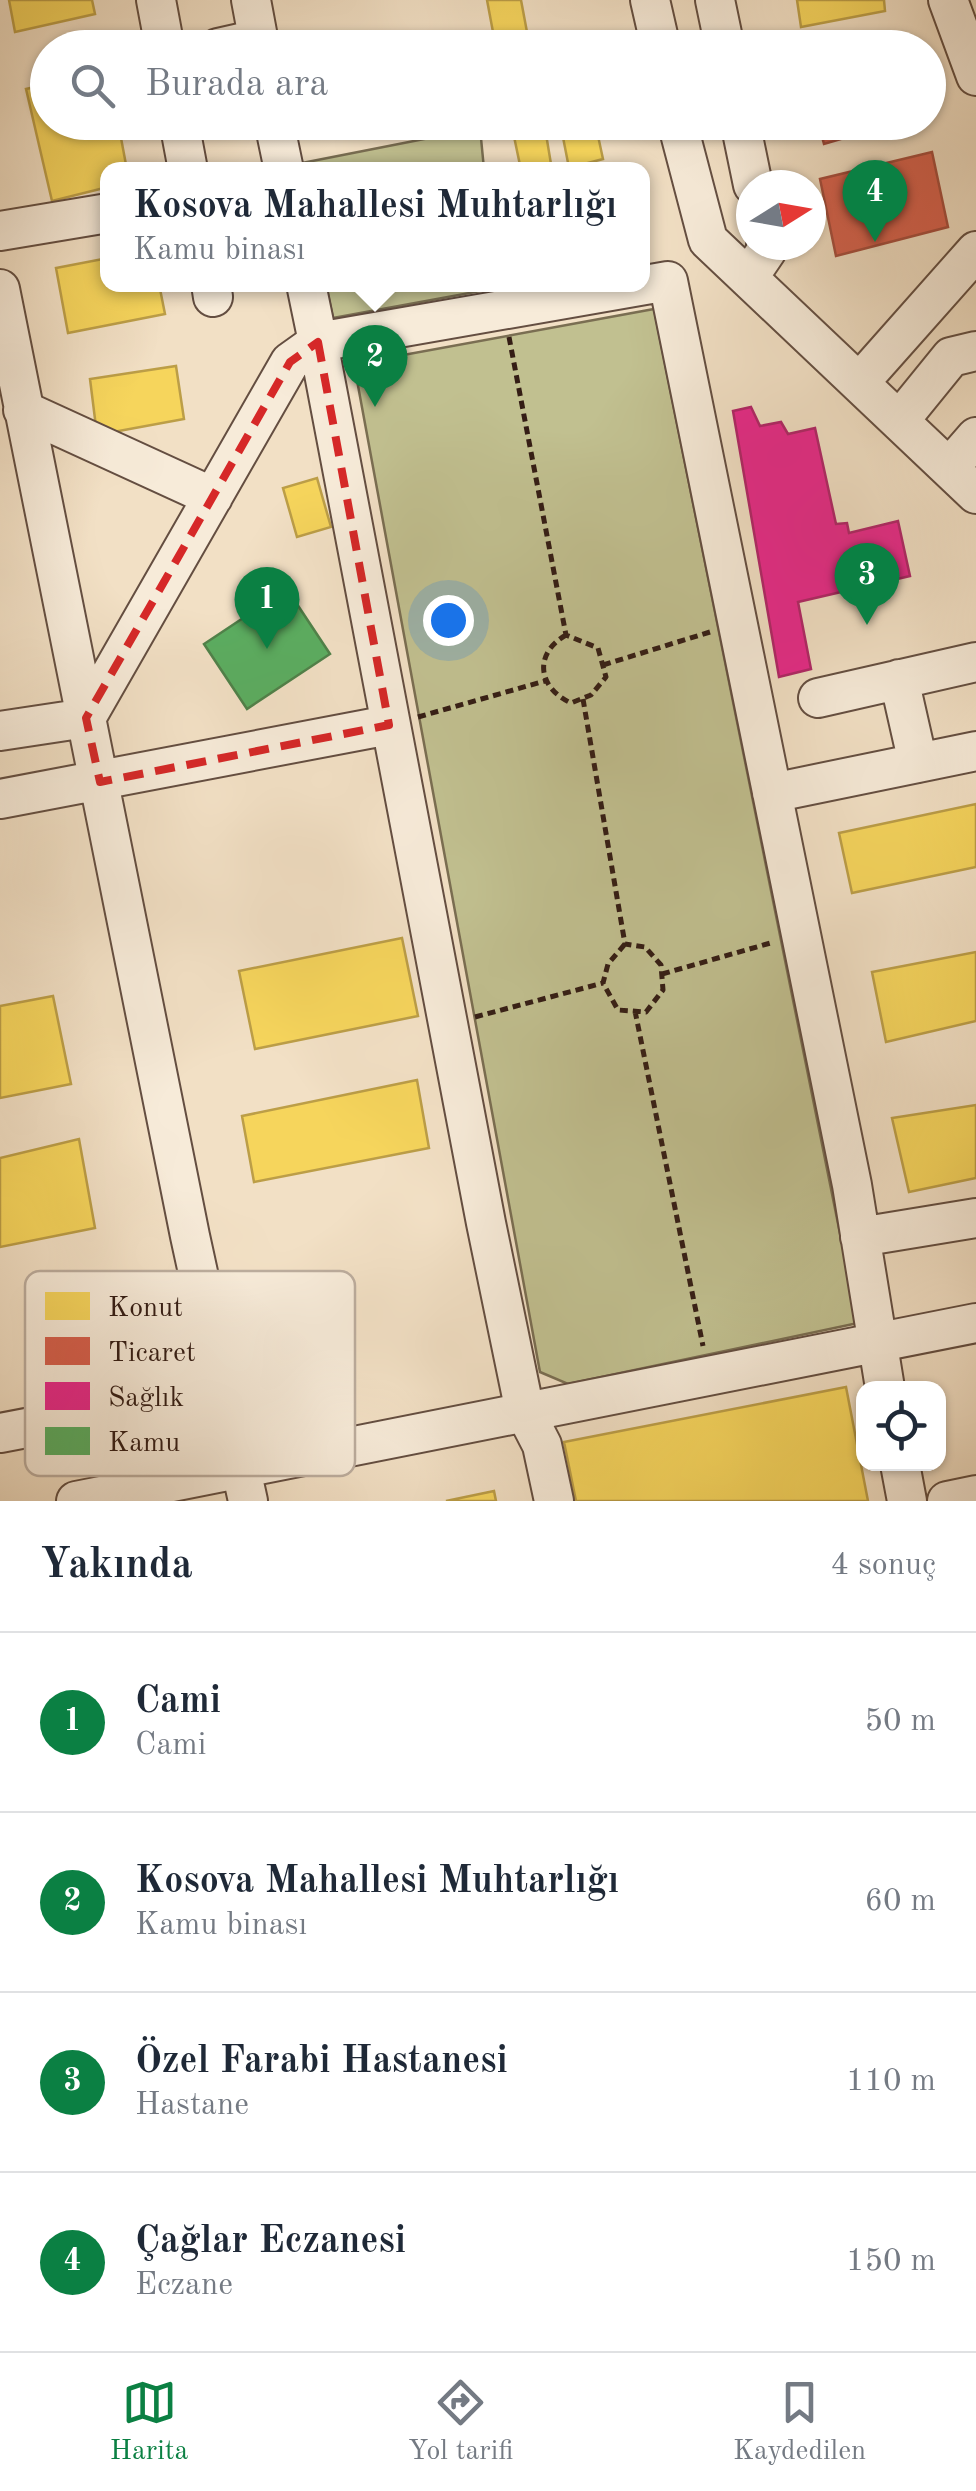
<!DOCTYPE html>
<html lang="tr">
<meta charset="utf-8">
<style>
body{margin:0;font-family:"Old Standard TT",serif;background:#f6f6f7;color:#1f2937}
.controls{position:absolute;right:30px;bottom:30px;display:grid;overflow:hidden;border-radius:20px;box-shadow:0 2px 8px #0004}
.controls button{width:90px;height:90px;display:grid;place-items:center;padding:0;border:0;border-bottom:2px solid #e0e1e3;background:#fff;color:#1f2937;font:50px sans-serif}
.compass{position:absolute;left:736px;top:170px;width:90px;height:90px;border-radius:50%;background:#fff;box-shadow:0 2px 8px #0004;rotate:79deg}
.you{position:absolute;left:448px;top:620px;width:35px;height:35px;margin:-25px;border:8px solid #fff;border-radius:50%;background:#1a73e8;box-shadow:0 0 0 15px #1a73e833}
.badge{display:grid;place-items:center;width:65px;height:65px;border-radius:50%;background:#0b8043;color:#fff;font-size:32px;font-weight:700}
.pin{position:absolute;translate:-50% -82px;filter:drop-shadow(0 2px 5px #0008)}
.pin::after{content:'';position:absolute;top:52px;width:35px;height:30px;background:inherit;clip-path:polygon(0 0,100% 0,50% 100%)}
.popup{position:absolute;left:100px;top:162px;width:550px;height:130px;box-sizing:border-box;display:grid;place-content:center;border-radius:20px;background:#fff;filter:drop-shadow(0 2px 8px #0005);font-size:32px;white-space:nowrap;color:#747a83}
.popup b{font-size:38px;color:#1f2937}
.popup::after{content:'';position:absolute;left:50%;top:100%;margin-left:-20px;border:20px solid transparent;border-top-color:#fff}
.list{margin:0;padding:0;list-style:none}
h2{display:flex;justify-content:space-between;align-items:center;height:130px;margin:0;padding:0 40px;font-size:42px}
h2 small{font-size:32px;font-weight:400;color:#747a83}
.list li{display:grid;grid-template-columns:65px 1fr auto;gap:30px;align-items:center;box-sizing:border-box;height:180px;padding:0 40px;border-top:2px solid #e0e1e3}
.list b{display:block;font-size:38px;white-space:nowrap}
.list p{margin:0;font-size:32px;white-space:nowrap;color:#747a83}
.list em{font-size:32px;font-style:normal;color:#747a83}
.icon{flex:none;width:55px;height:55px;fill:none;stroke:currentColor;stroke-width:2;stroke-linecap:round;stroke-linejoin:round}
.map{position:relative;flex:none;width:976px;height:1501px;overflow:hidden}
.search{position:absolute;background:#fff;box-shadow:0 2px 8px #0004;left:30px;right:30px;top:30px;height:110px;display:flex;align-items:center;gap:25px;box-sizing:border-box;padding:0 35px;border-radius:55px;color:#747a83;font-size:38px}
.sheet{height:850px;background:#fff}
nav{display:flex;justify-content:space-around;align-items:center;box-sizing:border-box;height:140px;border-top:2px solid #e0e1e3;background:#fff;font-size:28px;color:#747a83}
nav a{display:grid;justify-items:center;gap:5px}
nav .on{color:#0b8043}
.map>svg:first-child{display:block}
.green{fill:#c1c090;stroke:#7a6e52;stroke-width:2.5}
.homes{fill:#f6d55c;stroke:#bc9e47;stroke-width:2.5}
.shops{fill:#d6604d;stroke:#a54c3c;stroke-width:2.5}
.health{fill:#e7298a;stroke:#b12567;stroke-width:2.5}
.public{fill:#5aae61;stroke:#4f824a;stroke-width:2.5}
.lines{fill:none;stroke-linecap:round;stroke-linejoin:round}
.minor-casing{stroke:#644e41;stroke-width:42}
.path{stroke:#341d15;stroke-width:5;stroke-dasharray:8 5;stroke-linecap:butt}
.minor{stroke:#f7ebd9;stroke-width:38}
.marked{fill:none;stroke:#d62828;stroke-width:8;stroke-dasharray:20 12;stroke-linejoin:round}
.key{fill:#f7ebd9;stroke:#bcad9e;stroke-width:2.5}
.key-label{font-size:28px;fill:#341d15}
</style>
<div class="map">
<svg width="976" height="1501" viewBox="0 0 976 1501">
<rect width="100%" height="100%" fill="#f2e0c5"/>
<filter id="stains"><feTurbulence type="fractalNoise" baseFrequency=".002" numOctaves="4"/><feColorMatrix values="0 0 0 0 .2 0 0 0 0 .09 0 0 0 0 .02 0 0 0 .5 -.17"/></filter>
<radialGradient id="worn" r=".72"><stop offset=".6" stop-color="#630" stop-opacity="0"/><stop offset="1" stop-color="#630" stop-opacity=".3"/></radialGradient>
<path class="green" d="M 480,128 L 484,169 L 303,169 L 302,163 Z
M 497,285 L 497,288 L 333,318 L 326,285 Z
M 654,309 L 858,1323 L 568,1384 L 540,1372 L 354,364 Z"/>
<path class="homes" d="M 9,0 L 92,0 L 95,14 L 15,32 Z
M 487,0 L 521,0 L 530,48 L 496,48 Z
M 797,0 L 884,0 L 885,11 L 801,27 Z
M 48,84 L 48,122 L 118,122 L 127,170 L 108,170 L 108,187 L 52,201 L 26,89 Z
M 511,122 L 544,122 L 552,170 L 521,170 Z
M 560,122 L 595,122 L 603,159 L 569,168 Z
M 108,258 L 108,284 L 159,284 L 165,314 L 68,333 L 56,268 Z
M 176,366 L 184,419 L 97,435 L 90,379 Z
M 317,478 L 331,527 L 297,537 L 283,488 Z
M 976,804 L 976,867 L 852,893 L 839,833 Z
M 402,938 L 418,1016 L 255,1049 L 239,971 Z
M 976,952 L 976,1021 L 886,1042 L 872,972 Z
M 53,996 L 71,1084 L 0,1098 L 0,1006 Z
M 417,1080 L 429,1148 L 254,1182 L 242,1116 Z
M 976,1105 L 976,1178 L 909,1192 L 892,1118 Z
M 79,1139 L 95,1228 L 0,1247 L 0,1158 Z
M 162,1273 L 180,1359 L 81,1379 L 64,1293 Z
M 846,1387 L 868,1501 L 576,1501 L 564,1442 Z
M 494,1491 L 496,1501 L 446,1501 Z"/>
<path class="shops" d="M 818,122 L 899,122 L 824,144 Z
M 932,152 L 948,227 L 836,256 L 820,179 Z"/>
<path class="health" d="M 751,407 L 760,426 L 781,422 L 788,434 L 815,428 L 836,524 L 847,523 L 849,533 L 898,521 L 910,576 L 798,602 L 811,669 L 779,677 L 733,411 Z"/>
<path class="public" d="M 287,589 L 330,654 L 247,709 L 204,644 Z"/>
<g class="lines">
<g class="minor-casing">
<path id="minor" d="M 156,0 L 165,48
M 251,0 L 260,48
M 650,0 L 661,48
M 715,0 L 725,48
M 948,0 L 976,76
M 218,48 L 258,39
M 179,122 L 188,170
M 274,122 L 284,170
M 677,122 L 708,240 L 976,494
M 740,122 L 753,185
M 0,231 L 108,213
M 748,278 L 767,250 L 766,245
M 211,284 L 213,297
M 306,284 L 318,342 L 668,281 L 852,1185 L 885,1388
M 0,289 L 190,1236 L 248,1501
M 859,383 L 976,251
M 23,410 L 213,497
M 899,421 L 951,357 L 976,351
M 949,468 L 976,437
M 899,679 L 918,763
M 818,698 L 976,662
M 0,731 L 86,718 L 290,362 L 318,342 L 486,1223 L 525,1412 L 542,1445 L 554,1501
M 772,793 L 976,751
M 0,799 L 389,725
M 860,1237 L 976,1218
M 0,1433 L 225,1390
M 900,1464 L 907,1501
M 76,1501 L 976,1323
M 947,1501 L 976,1495"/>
</g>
<path class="path" d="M 509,337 L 566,635 L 598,648 L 606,677 L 591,695 L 571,703 C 538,688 533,654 566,635
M 603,665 L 710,632
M 583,699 L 625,944 L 645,947 L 661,965 L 663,990 L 646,1012 L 618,1010 L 603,983 L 608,964 L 625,944
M 418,717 L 545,681
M 662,974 L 774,942
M 635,1011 L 703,1346
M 475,1017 L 603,983"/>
<use href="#minor" class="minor"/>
</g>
<path class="marked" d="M 318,342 L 389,725 L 100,782 L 86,718 L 290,362 Z"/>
<rect x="25" y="1271" width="330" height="205" rx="15" class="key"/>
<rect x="45" y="1292" width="45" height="28" fill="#f6d55c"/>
<rect x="45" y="1337" width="45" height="28" fill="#d6604d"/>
<rect x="45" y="1382" width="45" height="28" fill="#e7298a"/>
<rect x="45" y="1427" width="45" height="28" fill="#5aae61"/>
<g class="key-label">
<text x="108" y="1316">Konut</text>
<text x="108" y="1361">Ticaret</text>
<text x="108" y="1406">Sağlık</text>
<text x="108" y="1451">Kamu</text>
</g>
<rect width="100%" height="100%" filter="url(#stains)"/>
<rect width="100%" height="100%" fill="url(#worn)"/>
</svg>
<div class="controls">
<button><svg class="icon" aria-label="locate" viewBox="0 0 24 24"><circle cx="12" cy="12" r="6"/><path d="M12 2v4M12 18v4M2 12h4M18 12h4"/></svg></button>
</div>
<svg class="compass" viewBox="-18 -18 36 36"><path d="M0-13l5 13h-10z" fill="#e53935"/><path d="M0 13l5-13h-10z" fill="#747a83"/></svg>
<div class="you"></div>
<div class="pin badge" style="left:267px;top:649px">1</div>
<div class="pin badge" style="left:375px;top:407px">2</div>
<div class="popup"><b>Kosova Mahallesi Muhtarlığı</b>Kamu binası</div>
<div class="pin badge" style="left:867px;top:625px">3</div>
<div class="pin badge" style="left:875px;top:242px">4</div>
<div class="search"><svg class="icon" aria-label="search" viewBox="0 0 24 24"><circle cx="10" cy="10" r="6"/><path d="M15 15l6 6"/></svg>Burada ara</div>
</div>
<section class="sheet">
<h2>Yakında<small>4 sonuç</small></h2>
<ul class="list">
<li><span class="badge">1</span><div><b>Cami</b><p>Cami</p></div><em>50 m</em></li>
<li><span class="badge">2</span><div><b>Kosova Mahallesi Muhtarlığı</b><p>Kamu binası</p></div><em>60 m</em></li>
<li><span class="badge">3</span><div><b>Özel Farabi Hastanesi</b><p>Hastane</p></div><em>110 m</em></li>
<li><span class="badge">4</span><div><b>Çağlar Eczanesi</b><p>Eczane</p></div><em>150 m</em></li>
</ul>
</section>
<nav>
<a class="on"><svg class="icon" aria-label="map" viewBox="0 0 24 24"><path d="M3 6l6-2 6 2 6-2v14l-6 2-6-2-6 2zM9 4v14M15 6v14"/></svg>Harita</a>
<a><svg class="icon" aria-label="directions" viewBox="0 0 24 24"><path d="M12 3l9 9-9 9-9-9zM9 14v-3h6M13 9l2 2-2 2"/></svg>Yol tarifi</a>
<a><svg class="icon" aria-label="saved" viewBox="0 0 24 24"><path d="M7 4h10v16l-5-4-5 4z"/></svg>Kaydedilen</a>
</nav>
